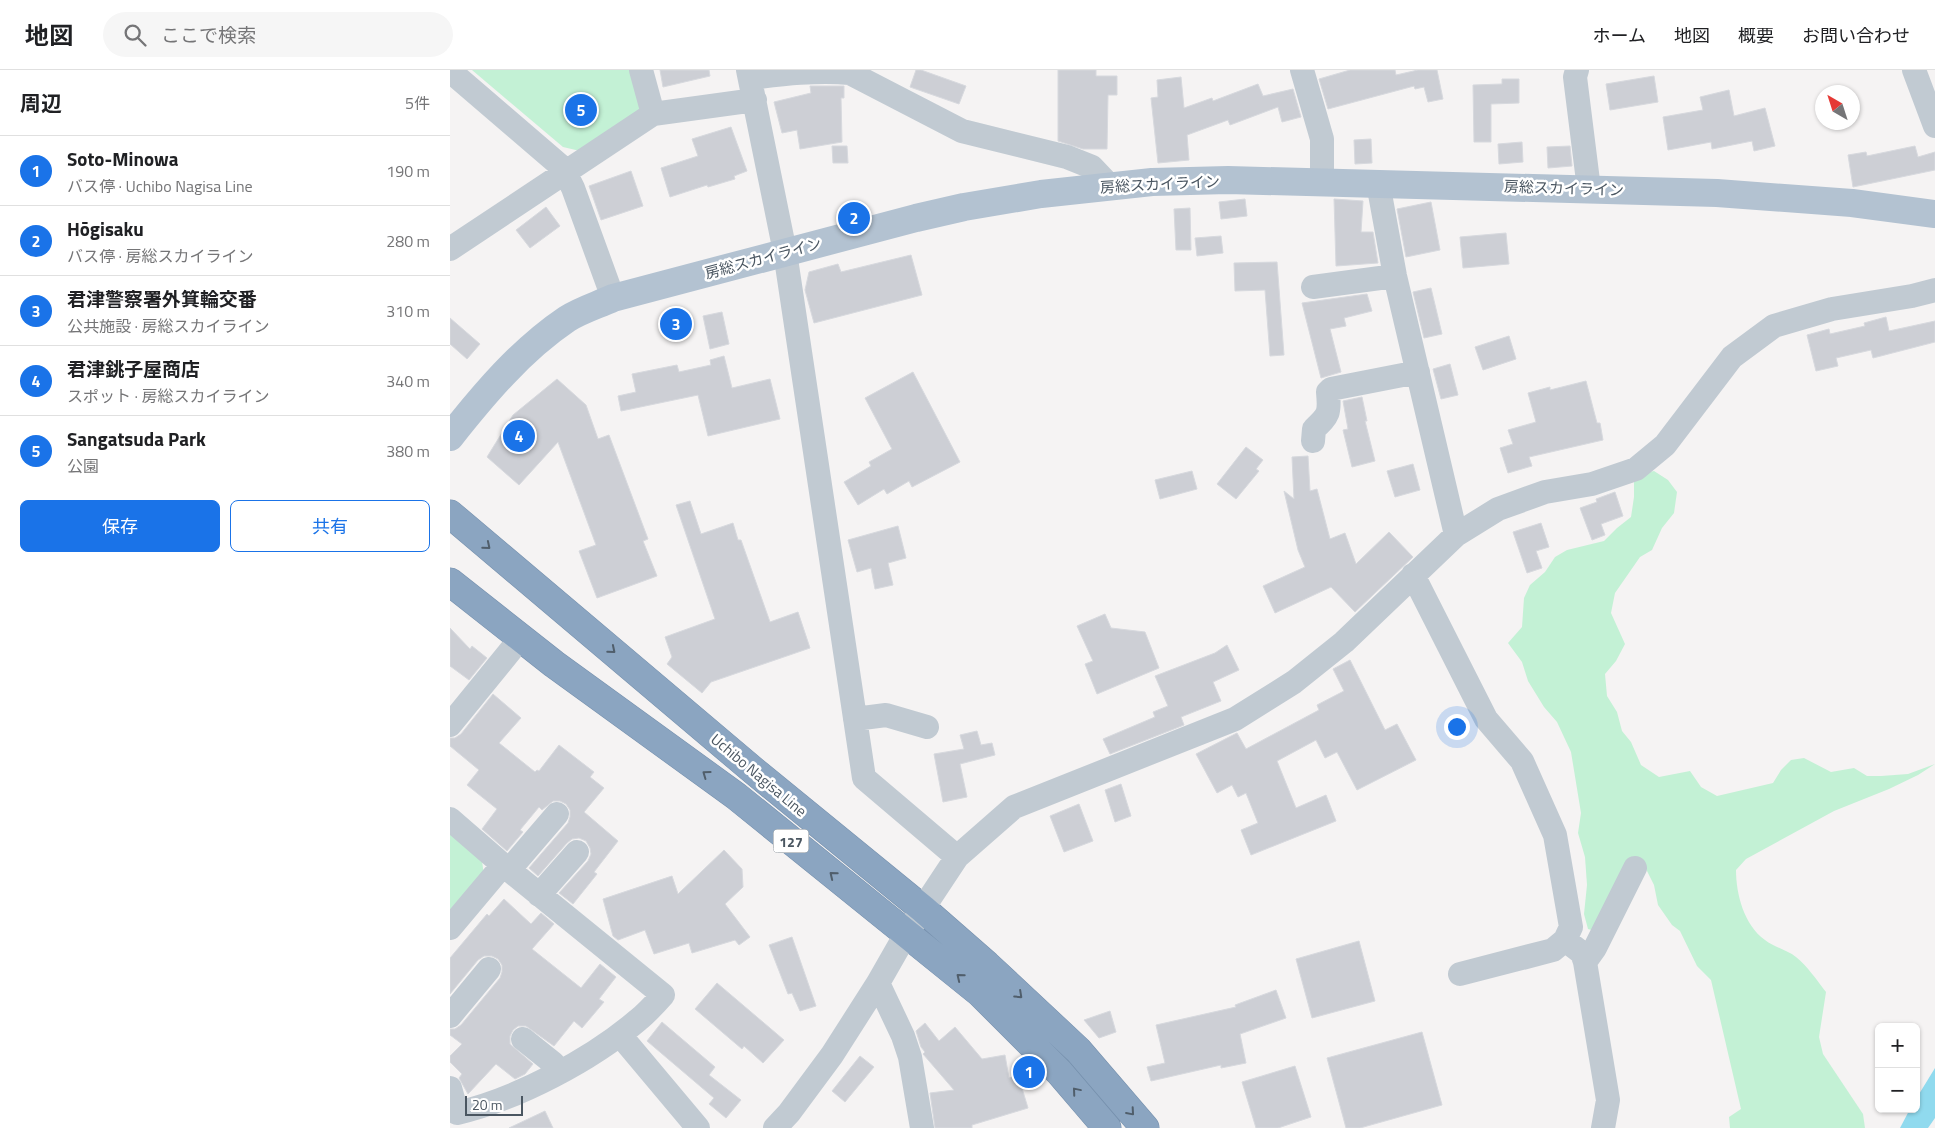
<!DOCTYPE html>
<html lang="ja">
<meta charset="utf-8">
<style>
body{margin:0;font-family:"Titillium Web","Noto Sans JP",sans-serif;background:#f6f6f6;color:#202124}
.controls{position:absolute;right:15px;bottom:15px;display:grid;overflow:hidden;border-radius:8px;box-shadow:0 1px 4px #0004}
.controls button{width:45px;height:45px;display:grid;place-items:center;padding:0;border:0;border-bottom:1px solid #e0e0e0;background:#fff;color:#202124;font:25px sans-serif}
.compass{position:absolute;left:1365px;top:15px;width:45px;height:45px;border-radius:50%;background:#fff;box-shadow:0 1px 4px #0004;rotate:321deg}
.scale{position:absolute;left:15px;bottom:12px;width:58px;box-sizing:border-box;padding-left:5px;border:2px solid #4a5661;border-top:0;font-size:14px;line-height:18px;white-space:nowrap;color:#4a5661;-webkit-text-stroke:4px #fff;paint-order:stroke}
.you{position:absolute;left:1006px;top:656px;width:18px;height:18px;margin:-12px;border:4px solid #fff;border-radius:50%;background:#1a73e8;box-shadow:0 0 0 8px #1a73e833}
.badge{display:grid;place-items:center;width:32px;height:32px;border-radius:50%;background:#1a73e8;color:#fff;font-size:16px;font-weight:700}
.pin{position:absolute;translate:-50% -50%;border:2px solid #fff;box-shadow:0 1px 5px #0006}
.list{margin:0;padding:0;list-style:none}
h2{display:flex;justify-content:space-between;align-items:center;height:65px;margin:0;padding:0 20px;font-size:21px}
h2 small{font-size:16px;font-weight:400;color:#757577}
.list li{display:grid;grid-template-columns:32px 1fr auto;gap:15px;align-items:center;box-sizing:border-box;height:70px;padding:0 20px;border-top:1px solid #e0e0e0}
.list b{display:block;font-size:19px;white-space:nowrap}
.list p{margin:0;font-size:16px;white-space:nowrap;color:#757577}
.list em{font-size:16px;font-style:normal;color:#757577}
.actions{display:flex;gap:10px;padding:15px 20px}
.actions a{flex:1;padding:11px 0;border:1px solid #1a73e8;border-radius:8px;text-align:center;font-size:18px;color:#1a73e8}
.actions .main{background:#1a73e8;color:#fff}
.icon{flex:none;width:28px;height:28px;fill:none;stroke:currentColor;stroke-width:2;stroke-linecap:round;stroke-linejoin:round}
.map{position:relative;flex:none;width:1485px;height:1058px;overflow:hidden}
header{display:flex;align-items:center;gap:30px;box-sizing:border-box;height:70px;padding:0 25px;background:#fff;border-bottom:1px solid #e0e0e0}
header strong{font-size:24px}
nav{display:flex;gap:28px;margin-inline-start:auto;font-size:18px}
.search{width:350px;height:45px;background:#f6f6f6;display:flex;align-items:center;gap:12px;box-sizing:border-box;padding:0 18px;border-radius:28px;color:#757577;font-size:19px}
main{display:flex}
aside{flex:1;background:#fff}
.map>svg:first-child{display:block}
.green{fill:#c3f1d5}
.water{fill:#90daee}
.building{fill:#cdcfd5;stroke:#d7d9de}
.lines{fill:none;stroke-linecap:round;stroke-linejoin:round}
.highway-casing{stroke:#7690ad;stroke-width:29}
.minor{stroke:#c1cad2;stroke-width:24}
.major{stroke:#b3c2d1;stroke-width:28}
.highway{stroke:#8ba5c1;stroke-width:28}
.oneway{stroke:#505e6b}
.labels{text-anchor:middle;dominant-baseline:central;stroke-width:5;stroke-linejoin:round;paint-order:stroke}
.shield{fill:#fff;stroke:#808990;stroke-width:1}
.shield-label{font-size:14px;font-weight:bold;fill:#4a5661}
.street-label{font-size:15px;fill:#4a5661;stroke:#fff}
</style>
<header>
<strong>地図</strong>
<div class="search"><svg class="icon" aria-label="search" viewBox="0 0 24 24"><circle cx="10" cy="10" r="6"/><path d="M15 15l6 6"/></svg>ここで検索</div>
<nav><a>ホーム</a><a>地図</a><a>概要</a><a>お問い合わせ</a></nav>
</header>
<main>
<aside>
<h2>周辺<small>5件</small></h2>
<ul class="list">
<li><span class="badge">1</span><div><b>Soto-Minowa</b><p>バス停 · Uchibo Nagisa Line</p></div><em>190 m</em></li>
<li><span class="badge">2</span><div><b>Hōgisaku</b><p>バス停 · 房総スカイライン</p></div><em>280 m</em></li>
<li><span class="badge">3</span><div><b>君津警察署外箕輪交番</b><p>公共施設 · 房総スカイライン</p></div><em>310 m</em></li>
<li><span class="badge">4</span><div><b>君津銚子屋商店</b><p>スポット · 房総スカイライン</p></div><em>340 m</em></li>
<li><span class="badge">5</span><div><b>Sangatsuda Park</b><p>公園</p></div><em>380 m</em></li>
</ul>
<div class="actions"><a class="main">保存</a><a>共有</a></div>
</aside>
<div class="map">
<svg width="1485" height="1058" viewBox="0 0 1485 1058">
<rect width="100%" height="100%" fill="#f5f3f3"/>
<path class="green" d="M 22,0 L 185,0 L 196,35 L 130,81 L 113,77 Z
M 1204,401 L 1218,410 L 1227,422 L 1224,443 L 1212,458 L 1202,480 L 1190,487 L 1165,523 L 1161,543 L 1175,574 L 1166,591 L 1155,604 L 1157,626 L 1167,642 L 1172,661 L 1181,672 L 1191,695 L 1209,707 L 1240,701 L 1251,717 L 1267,726 L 1323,713 L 1331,700 L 1341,690 L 1354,688 L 1381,702 L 1404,698 L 1417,706 L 1431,706 L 1458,704 L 1485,694 L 1468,705 L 1439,719 L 1384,741 L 1296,789 L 1286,800 C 1286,824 1294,855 1315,870 C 1324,877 1337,880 1346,887 C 1358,897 1366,909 1376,922 L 1369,967 L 1373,984 L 1413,1044 L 1415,1058 L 1280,1058 L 1279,1047 L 1291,1039 L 1261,910 L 1247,896 L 1230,861 L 1222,855 L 1208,835 L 1204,815 L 1194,795 L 1145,861 L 1138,859 L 1134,844 L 1137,815 L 1135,787 L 1128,763 L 1131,743 L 1121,682 L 1107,652 L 1094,637 L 1078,611 L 1072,592 L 1058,573 L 1072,557 L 1074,528 L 1080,515 L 1095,502 L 1105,487 L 1117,480 L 1154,471 L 1167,458 L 1181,447 L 1184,427 L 1184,412 L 1192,404 Z
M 0,764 L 32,791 L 34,805 L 0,845 Z"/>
<path class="water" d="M 1485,998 L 1485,1048 L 1478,1058 L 1450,1058 L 1460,1039 L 1466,1039 L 1466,1029 Z"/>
<path class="building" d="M 210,0 L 259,0 L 260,6 L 213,17 Z
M 466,0 L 471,0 L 516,16 L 509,34 L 460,17 Z
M 608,0 L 646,0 L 646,6 L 667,6 L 667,25 L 658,25 L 657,79 L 633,79 L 608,71 Z
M 900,0 L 945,0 L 946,5 L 968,0 L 987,0 L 993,29 L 978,32 L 974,17 L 965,19 L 964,16 L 878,39 L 869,9 Z
M 1204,6 L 1208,32 L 1160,40 L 1156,14 Z
M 731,7 L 734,38 L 762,28 L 763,31 L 808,14 L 813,26 L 843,19 L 851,47 L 832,52 L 828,37 L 780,55 L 778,50 L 737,65 L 739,90 L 708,93 L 701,28 L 708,27 L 707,10 Z
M 1052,9 L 1069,9 L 1069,33 L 1041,34 L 1041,72 L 1024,72 L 1023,15 L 1052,14 Z
M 360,16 L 394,16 L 394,28 L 391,28 L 392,72 L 350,79 L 347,60 L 332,63 L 324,32 L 361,23 Z
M 1279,20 L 1284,46 L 1315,38 L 1325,76 L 1304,81 L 1302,71 L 1262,79 L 1261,72 L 1218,80 L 1213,47 L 1253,40 L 1250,27 Z
M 281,57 L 297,101 L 284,106 L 285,109 L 258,117 L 257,115 L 220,127 L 211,98 L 248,86 L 242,69 Z
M 921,69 L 922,93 L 905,94 L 904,70 Z
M 1072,72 L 1073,92 L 1049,94 L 1048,74 Z
M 382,76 L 397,76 L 398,93 L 383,93 Z
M 1120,76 L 1122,96 L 1098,98 L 1097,77 Z
M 1465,76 L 1468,87 L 1485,82 L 1485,100 L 1403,117 L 1398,85 L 1416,82 L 1417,86 Z
M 181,101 L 193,136 L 151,150 L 139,116 Z
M 795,129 L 797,146 L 771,149 L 769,132 Z
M 884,129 L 913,131 L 911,162 L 923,162 L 928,193 L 886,196 Z
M 981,132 L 990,180 L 956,187 L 947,139 Z
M 96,137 L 110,156 L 80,178 L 66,160 Z
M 740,138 L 741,180 L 726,180 L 724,139 Z
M 1056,163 L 1059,194 L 1013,198 L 1010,167 Z
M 771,166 L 773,183 L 747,186 L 745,168 Z
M 461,185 L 472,225 L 364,253 L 355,220 L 359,202 L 388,194 L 391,202 Z
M 827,192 L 834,285 L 820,286 L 815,220 L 785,221 L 784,193 Z
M 981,218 L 992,264 L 974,268 L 963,222 Z
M 917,224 L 922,241 L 894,248 L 896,256 L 880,259 L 891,302 L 871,308 L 852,233 Z
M 230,241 L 234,259 L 219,263 L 215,245 Z
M 272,242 L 279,274 L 260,279 L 253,246 Z
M 1436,247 L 1439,261 L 1485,251 L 1485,272 L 1423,288 L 1421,280 L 1386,288 L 1388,296 L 1366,301 L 1357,265 L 1379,259 L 1380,264 L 1415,256 L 1414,253 Z
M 0,248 L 30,274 L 17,289 L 0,274 Z
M 1059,266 L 1066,289 L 1033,300 L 1025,277 Z
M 274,286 L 282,318 L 320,309 L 330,349 L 258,366 L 248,325 L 171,341 L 168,326 L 186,322 L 182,304 L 227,295 L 229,302 L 261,295 L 260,290 Z
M 1000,294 L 1008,325 L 991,329 L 983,299 Z
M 463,302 L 510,392 L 462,417 L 459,411 L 437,424 L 434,419 L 408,435 L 394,412 L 421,396 L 419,392 L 442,379 L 415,328 Z
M 107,309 L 136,335 L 148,369 L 159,365 L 198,469 L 193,471 L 207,506 L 147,528 L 129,481 L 146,475 L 108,372 L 69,415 L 37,387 L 63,345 Z
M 1136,311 L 1147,353 L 1150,353 L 1153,370 L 1079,387 L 1082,396 L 1058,403 L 1050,378 L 1063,374 L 1058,360 L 1086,352 L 1078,323 L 1100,317 L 1100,320 Z
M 912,327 L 917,351 L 915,351 L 925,391 L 902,397 L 893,360 L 898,359 L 893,331 Z
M 796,377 L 813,390 L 806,399 L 809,401 L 786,429 L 767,414 Z
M 858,386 L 860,421 L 867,419 L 880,469 L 895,463 L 906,494 L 939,462 L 963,487 L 905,542 L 881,517 L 825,543 L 813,516 L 855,497 L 848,480 L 834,421 L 844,429 L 842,387 Z
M 963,394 L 970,420 L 945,427 L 937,401 Z
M 742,401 L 747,419 L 710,429 L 705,410 Z
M 1165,422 L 1173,446 L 1151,454 L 1155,465 L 1142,470 L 1130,438 L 1147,432 L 1146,429 Z
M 240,431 L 251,464 L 283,453 L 288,470 L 291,470 L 320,552 L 348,542 L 360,578 L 261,612 L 252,623 L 217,594 L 222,587 L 215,567 L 265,549 L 226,435 Z
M 1091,453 L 1099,477 L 1086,481 L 1092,498 L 1077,503 L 1063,462 Z
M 448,456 L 456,488 L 438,493 L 443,515 L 425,519 L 421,498 L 407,502 L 398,470 Z
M 655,544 L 661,558 L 695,562 L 709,598 L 647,624 L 635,594 L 643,591 L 627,556 Z
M 0,558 L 20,579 L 22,576 L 37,588 L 19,610 L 0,596 Z
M 777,575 L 789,600 L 763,612 L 771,631 L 731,647 L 734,655 L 660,684 L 653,669 L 705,647 L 703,642 L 718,636 L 705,606 L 765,583 Z
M 900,590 L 935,660 L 947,654 L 966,690 L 907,720 L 887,682 L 875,688 L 866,670 L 827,691 L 846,738 L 876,725 L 886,751 L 801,785 L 791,760 L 808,753 L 796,723 L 788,727 L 782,715 L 767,723 L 746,684 L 787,663 L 796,679 L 869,640 L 867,635 L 894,621 L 883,599 Z
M 43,624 L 71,648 L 49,673 L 85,702 L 87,700 L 89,701 L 109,675 L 144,702 L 140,707 L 154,718 L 134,742 L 168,771 L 144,802 L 147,804 L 123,834 L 109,823 L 138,791 L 141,784 L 140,778 L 136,771 L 129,768 L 122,769 L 117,773 L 88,806 L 79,798 L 118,753 L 120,747 L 120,740 L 116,734 L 110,731 L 103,731 L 92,740 L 89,737 L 70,760 L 73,762 L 57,781 L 32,759 L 47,739 L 17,715 L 29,700 L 0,676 L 0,668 L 5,668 L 11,664 Z
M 527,661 L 531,675 L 542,673 L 545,685 L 510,694 L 517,727 L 493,732 L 484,684 L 514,679 L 510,665 Z
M 671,714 L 681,746 L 665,752 L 655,720 Z
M 629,734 L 643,771 L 614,782 L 600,746 Z
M 274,780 L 292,799 L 293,817 L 275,834 L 300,867 L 289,875 L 285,870 L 242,883 L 239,873 L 204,884 L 195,860 L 168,870 L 163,866 L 153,829 L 222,806 L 228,824 Z
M 54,829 L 81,854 L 91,843 L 104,854 L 82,879 L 131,918 L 150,894 L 166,907 L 149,929 L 154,932 L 132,958 L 124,951 L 104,976 L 76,956 L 68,956 L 63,960 L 60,966 L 60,974 L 83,994 L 75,1004 L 65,1009 L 46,994 L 18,1024 L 9,1008 L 12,1004 L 0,992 L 0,986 L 12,974 L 0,965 L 0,959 L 5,959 L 11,955 L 50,908 L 52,902 L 52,895 L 48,889 L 42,886 L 34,886 L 28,890 L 0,924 L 0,888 L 37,844 L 39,846 Z
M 342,867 L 366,936 L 350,941 L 342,923 L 338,924 L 319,875 Z
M 909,871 L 925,931 L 862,948 L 846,889 Z
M 267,913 L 334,970 L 313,993 L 294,976 L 292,979 L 245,939 Z
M 826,920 L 836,948 L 790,964 L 796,993 L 771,998 L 771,995 L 701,1011 L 697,997 L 715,993 L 706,955 L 786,937 L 785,935 Z
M 660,941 L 666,962 L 649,968 L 634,950 Z
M 212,952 L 265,997 L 259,1005 L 291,1030 L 276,1048 L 259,1034 L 264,1028 L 197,971 Z
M 475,953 L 489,971 L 505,957 L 532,989 L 555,985 L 559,1008 L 568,1005 L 578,1038 L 522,1055 L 522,1058 L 485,1058 L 480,1023 L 504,1020 L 473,984 L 475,982 L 471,977 L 466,961 Z
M 972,962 L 992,1035 L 910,1058 L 896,1058 L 877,988 Z
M 410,986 L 424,997 L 395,1032 L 382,1021 Z
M 845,996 L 861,1047 L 828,1058 L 806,1058 L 792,1012 Z
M 95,1041 L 103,1058 L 59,1058 Z"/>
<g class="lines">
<g class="highway-casing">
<path id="highway" d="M 0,444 L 304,701 L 473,839 L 537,895 L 628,980 L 695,1058
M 0,512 L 104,594 L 286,726 L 530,923 L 610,1003 L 657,1058"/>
</g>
<path class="minor" d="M 191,0 L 203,44
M 298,0 L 335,182 L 414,708 L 507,787
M 852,0 L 872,69 L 872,112
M 1127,0 L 1125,7 L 1139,119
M 1464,0 L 1485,56
M 0,1 L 113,98 L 123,118 L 163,228
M 300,8 C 333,4 367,0 400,3 L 512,61 L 617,87 L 642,97 L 660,116
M 928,113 L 945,206 L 1006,465
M 0,179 L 203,44 L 305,30
M 863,217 L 945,206
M 863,371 L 864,359 C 879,345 880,343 878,322 L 881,319 L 968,302
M 963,505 L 1036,649 L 1072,691 L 1105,765 L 1121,857 L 1115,870 L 1103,880 L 1010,904
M 405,649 L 436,645 L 477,657
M 0,655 L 61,580
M 0,749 L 53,795 L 213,925 C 205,934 197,943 188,950 C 141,990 67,1029 7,1043 L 0,1018
M 59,800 L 107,744
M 89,825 L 127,782
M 0,858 L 53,795
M 1115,870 L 1132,883 L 1135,892 L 1158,1030 L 1153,1058
M 1135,892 L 1145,878 L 1185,798
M 428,913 L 453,966 L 460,987 L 472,1058
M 0,946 L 39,899
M 170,965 L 248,1058
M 73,969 L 103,993 L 108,1003
M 325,1058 L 339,1043 L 382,985 L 428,913 L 456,864 L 507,787 L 564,737 L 785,649 L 844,612 L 894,572 L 1006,465 L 1048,439 L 1095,422 L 1142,414 L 1186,399 L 1215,375 L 1282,287 L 1324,256 L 1382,239 L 1462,226 L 1485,220"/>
<path class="major" d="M 0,367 C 34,324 71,280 117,249 C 131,240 148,235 163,228 L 466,148 L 514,137 L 591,124 L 702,112 L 778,110 L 1267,123 L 1402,133 L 1485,144"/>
<use href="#highway" class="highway"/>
</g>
<defs><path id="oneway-chevron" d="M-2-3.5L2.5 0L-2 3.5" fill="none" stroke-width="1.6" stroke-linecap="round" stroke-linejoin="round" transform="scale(1.25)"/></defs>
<g class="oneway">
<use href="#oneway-chevron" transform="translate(37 476) rotate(40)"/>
<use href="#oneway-chevron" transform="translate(162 580) rotate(40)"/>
<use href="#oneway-chevron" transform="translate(256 704) rotate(-144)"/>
<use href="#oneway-chevron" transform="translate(383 805) rotate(-141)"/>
<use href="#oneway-chevron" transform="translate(510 907) rotate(-141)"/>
<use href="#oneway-chevron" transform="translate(569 925) rotate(43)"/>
<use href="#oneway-chevron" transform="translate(626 1021) rotate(-130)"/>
<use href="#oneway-chevron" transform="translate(681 1042) rotate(49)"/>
</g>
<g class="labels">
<rect class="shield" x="323.5" y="759.5" width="35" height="23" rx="4"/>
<g class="shield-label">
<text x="341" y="771">127</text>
</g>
<g class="street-label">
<text transform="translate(710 114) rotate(-3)">房総スカイライン</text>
<text transform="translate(1114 118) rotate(2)">房総スカイライン</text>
<text transform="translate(313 188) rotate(-15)">房総スカイライン</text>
<text transform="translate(309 705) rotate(40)">Uchibo Nagisa Line</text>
</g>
</g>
</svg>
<div class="controls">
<button>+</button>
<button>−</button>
</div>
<svg class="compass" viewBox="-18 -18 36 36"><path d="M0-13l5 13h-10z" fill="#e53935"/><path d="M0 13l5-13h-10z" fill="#757577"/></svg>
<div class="scale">20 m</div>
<div class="you"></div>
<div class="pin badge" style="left:579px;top:1002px">1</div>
<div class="pin badge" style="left:404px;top:148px">2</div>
<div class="pin badge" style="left:226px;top:254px">3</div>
<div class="pin badge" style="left:69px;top:366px">4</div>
<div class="pin badge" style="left:131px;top:40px">5</div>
</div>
</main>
